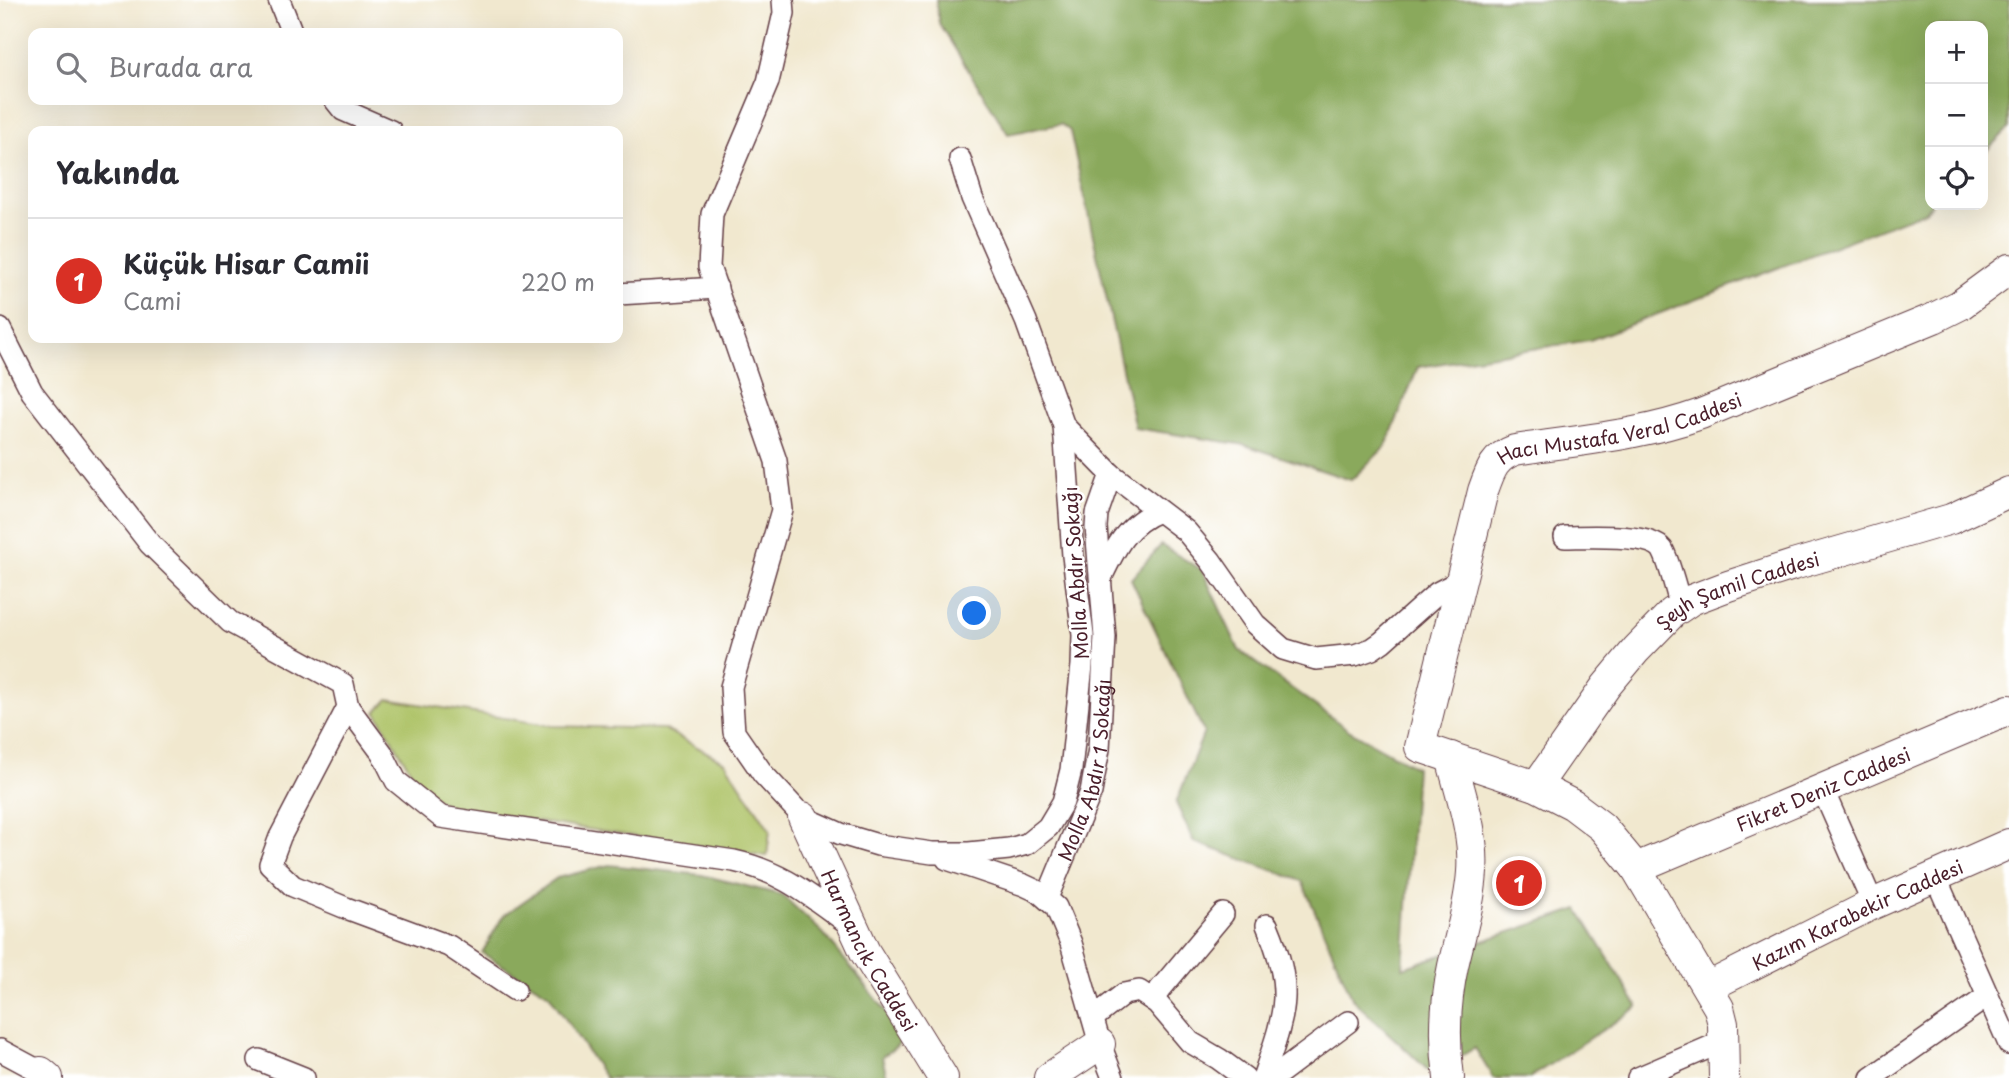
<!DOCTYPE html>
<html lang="tr">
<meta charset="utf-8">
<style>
body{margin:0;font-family:"Playpen Sans",sans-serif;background:#f2f2f3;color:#2b2b33}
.controls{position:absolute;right:21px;top:21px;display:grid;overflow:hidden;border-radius:14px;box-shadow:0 7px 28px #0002}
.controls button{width:63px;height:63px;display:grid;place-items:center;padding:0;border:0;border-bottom:2px solid #e1e1e2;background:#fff;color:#2b2b33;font:35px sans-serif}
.you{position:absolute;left:975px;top:614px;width:24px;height:24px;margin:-18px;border:5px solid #fff;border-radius:50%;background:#1a73e8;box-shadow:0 0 0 10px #1a73e833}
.badge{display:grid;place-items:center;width:46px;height:46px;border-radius:50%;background:#d93025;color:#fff;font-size:23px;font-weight:700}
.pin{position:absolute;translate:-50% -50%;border:4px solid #fff;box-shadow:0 2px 7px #0006}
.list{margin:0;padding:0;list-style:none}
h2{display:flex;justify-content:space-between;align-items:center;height:91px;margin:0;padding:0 28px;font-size:30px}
h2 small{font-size:23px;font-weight:400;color:#7c7c81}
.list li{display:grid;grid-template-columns:46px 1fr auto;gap:21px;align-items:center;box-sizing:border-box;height:126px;padding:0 28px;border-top:2px solid #e1e1e2}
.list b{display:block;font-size:26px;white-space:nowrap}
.list p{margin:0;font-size:23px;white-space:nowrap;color:#7c7c81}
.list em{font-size:23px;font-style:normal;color:#7c7c81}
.icon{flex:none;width:38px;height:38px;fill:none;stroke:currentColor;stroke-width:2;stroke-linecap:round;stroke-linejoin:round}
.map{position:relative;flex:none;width:2009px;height:1078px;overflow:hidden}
.search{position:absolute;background:#fff;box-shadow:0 7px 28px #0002;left:28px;top:28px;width:595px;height:77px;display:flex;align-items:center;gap:18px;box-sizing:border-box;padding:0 24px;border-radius:14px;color:#7c7c81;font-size:26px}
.panel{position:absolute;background:#fff;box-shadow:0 7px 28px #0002;left:28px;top:126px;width:595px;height:217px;border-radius:14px}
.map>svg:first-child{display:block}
.green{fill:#aec368;stroke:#7c714a;stroke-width:2}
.forest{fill:#8aa95c;stroke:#6a6444;stroke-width:2}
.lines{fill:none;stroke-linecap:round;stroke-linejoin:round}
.street-casing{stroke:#633d44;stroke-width:24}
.secondary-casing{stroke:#633d44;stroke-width:32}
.street{stroke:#fff;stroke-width:21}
.secondary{stroke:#fff;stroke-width:30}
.labels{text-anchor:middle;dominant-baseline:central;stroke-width:5;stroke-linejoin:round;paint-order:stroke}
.street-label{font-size:19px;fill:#4a1f2b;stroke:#fff}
</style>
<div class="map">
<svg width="2009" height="1078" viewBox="0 0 2009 1078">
<rect width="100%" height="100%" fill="#fff"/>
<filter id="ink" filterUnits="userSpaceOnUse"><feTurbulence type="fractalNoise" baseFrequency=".0143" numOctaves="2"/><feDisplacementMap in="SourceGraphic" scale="14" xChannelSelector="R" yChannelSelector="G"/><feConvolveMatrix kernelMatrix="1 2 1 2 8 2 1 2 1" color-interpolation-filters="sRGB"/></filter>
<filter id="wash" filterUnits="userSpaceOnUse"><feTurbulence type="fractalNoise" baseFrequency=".00686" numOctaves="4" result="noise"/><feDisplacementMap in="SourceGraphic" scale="28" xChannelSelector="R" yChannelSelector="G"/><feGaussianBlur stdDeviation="1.57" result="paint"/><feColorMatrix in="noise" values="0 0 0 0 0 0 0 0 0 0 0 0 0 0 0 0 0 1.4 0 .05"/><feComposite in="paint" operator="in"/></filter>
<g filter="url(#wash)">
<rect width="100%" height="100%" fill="#f1e8cf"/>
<path class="green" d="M 388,699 L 553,726 L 664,729 L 725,762 L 770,830 L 767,856 L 453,809 L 422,790 L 376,712 Z"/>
<path class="forest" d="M 936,0 L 2009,0 L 2009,128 L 1983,154 L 1983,26 L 1930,26 L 1931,205 L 1924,212 L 1590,340 L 1418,367 L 1386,446 L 1351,480 L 1245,445 L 1135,428 L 1070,131 L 1061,124 L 1008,134 L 939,23 Z
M 1161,545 L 1202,570 L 1239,650 L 1350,731 L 1416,767 L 1403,968 L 1578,909 L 1638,1007 L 1529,1078 L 1493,1078 L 1475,1048 L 1431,1073 L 1353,1000 L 1302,881 L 1194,842 L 1176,803 L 1204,732 L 1131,579 Z
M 609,865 L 702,875 L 782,895 L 823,933 L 908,1038 L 882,1057 L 887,1078 L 605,1078 L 549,994 L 482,953 L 503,916 L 557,878 Z"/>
</g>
<g filter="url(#ink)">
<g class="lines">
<g class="street-casing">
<g id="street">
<path d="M 279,0 L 292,33"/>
<path d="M 783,0 L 784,13 L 768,82 L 712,214 L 709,267 L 776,461 L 782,510 L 731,687 L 734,732 L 763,774 L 803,817 L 841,834 L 878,845 L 932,853 L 969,853 L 1009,849 L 1027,844 L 1048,827 L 1063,802 L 1071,770 L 1082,665 L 1083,635 L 1073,556 L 1064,426 L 1026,321 L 972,198 L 960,159"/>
<path d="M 335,100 L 343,110 L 391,131"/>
<path d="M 618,294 L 717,288"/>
<path d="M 0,329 L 32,392 L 150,544 L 230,622 L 343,684 L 348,707 L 280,837 L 270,864 L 293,886 L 346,908 L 449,946 L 515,990"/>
<path d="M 1064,426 L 1111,474 L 1186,531 L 1211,561 L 1255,624 L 1283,649 L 1316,659 L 1355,655 L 1372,649 L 1382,642 L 1437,593 L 1460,581"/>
<path d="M 1565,537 C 1586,537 1649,533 1662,549 C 1669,560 1677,593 1681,607"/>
<path d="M 1101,578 C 1115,548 1127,523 1159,511"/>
<path d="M 348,707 L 382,753 L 396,781 L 441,817 L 734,861 C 784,872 811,897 852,926"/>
<path d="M 1822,788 L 1873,904"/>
<path d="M 947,859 L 1024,885 L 1039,892 L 1056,907 L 1071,943 L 1100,1044 L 1113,1078"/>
<path d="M 1935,876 L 2009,1044"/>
<path id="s1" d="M 1047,898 L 1091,792 L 1099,749 L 1105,637 L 1096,527 L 1097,514 L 1111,474"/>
<path d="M 1152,999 L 1223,914"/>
<path d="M 1093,1018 L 1124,994 L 1139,991 L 1157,1003 L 1190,1042 L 1219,1059 L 1245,1078"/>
<path d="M 0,1050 L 41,1072"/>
<path d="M 259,1060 L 304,1078"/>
<path d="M 1263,1078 C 1285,1013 1295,991 1267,925"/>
<path d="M 1273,1078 L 1348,1022"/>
<path d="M 1638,1078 L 1724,1041"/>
<path d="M 1871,1078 L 1988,996"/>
</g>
</g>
<g class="secondary-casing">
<g id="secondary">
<path id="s2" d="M 1536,786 L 1606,686 L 1636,650 L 1672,613 L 1691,600 L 1728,586 L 1793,565 L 1951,519 L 2009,492"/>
<path id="s3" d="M 803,817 L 865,952 L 943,1078"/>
<path id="s4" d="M 1636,868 L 2009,710"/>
<path id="s5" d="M 1708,987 L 1873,904 L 2009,844"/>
<path d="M 41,1072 L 48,1078"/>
<path d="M 1049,1078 L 1100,1044"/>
<path d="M 1449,1078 C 1444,1041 1445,1003 1453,966 C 1460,935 1470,904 1472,872 C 1475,833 1460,794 1451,757"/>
<path id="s6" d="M 1724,1078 L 1723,1024 L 1719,1008 L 1636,868 L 1602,827 L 1573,805 L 1536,786 L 1420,747 L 1483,491 C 1490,471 1494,457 1515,450 C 1578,440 1640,436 1701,414 L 1934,318 L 1960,305 L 2009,269"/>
</g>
</g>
<use href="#street" class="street"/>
<use href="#secondary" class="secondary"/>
</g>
</g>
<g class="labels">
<g class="street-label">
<text stroke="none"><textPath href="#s6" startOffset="912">Hacı Mustafa Veral Caddesi</textPath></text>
<text transform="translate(1075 573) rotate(-94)">Molla Abdır Sokağı</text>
<text stroke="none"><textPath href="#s2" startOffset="290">Şeyh Şamil Caddesi</textPath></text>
<text stroke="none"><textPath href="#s1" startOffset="135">Molla Abdır 1 Sokağı</textPath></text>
<text stroke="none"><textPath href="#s4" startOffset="203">Fikret Deniz Caddesi</textPath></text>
<text stroke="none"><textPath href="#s5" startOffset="166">Kazım Karabekir Caddesi</textPath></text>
<text stroke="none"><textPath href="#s3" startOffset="149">Harmancık Caddesi</textPath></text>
</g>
</g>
</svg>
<div class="controls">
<button>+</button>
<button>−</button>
<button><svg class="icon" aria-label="locate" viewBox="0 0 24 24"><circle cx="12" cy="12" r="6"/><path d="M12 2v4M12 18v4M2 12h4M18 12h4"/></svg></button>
</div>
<div class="you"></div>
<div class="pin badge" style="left:1519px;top:883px">1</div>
<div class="search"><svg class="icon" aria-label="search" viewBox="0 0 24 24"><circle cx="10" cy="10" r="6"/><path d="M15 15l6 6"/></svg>Burada ara</div>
<section class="panel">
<h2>Yakında<small></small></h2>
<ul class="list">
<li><span class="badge">1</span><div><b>Küçük Hisar Camii</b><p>Cami</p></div><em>220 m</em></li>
</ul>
</section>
</div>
